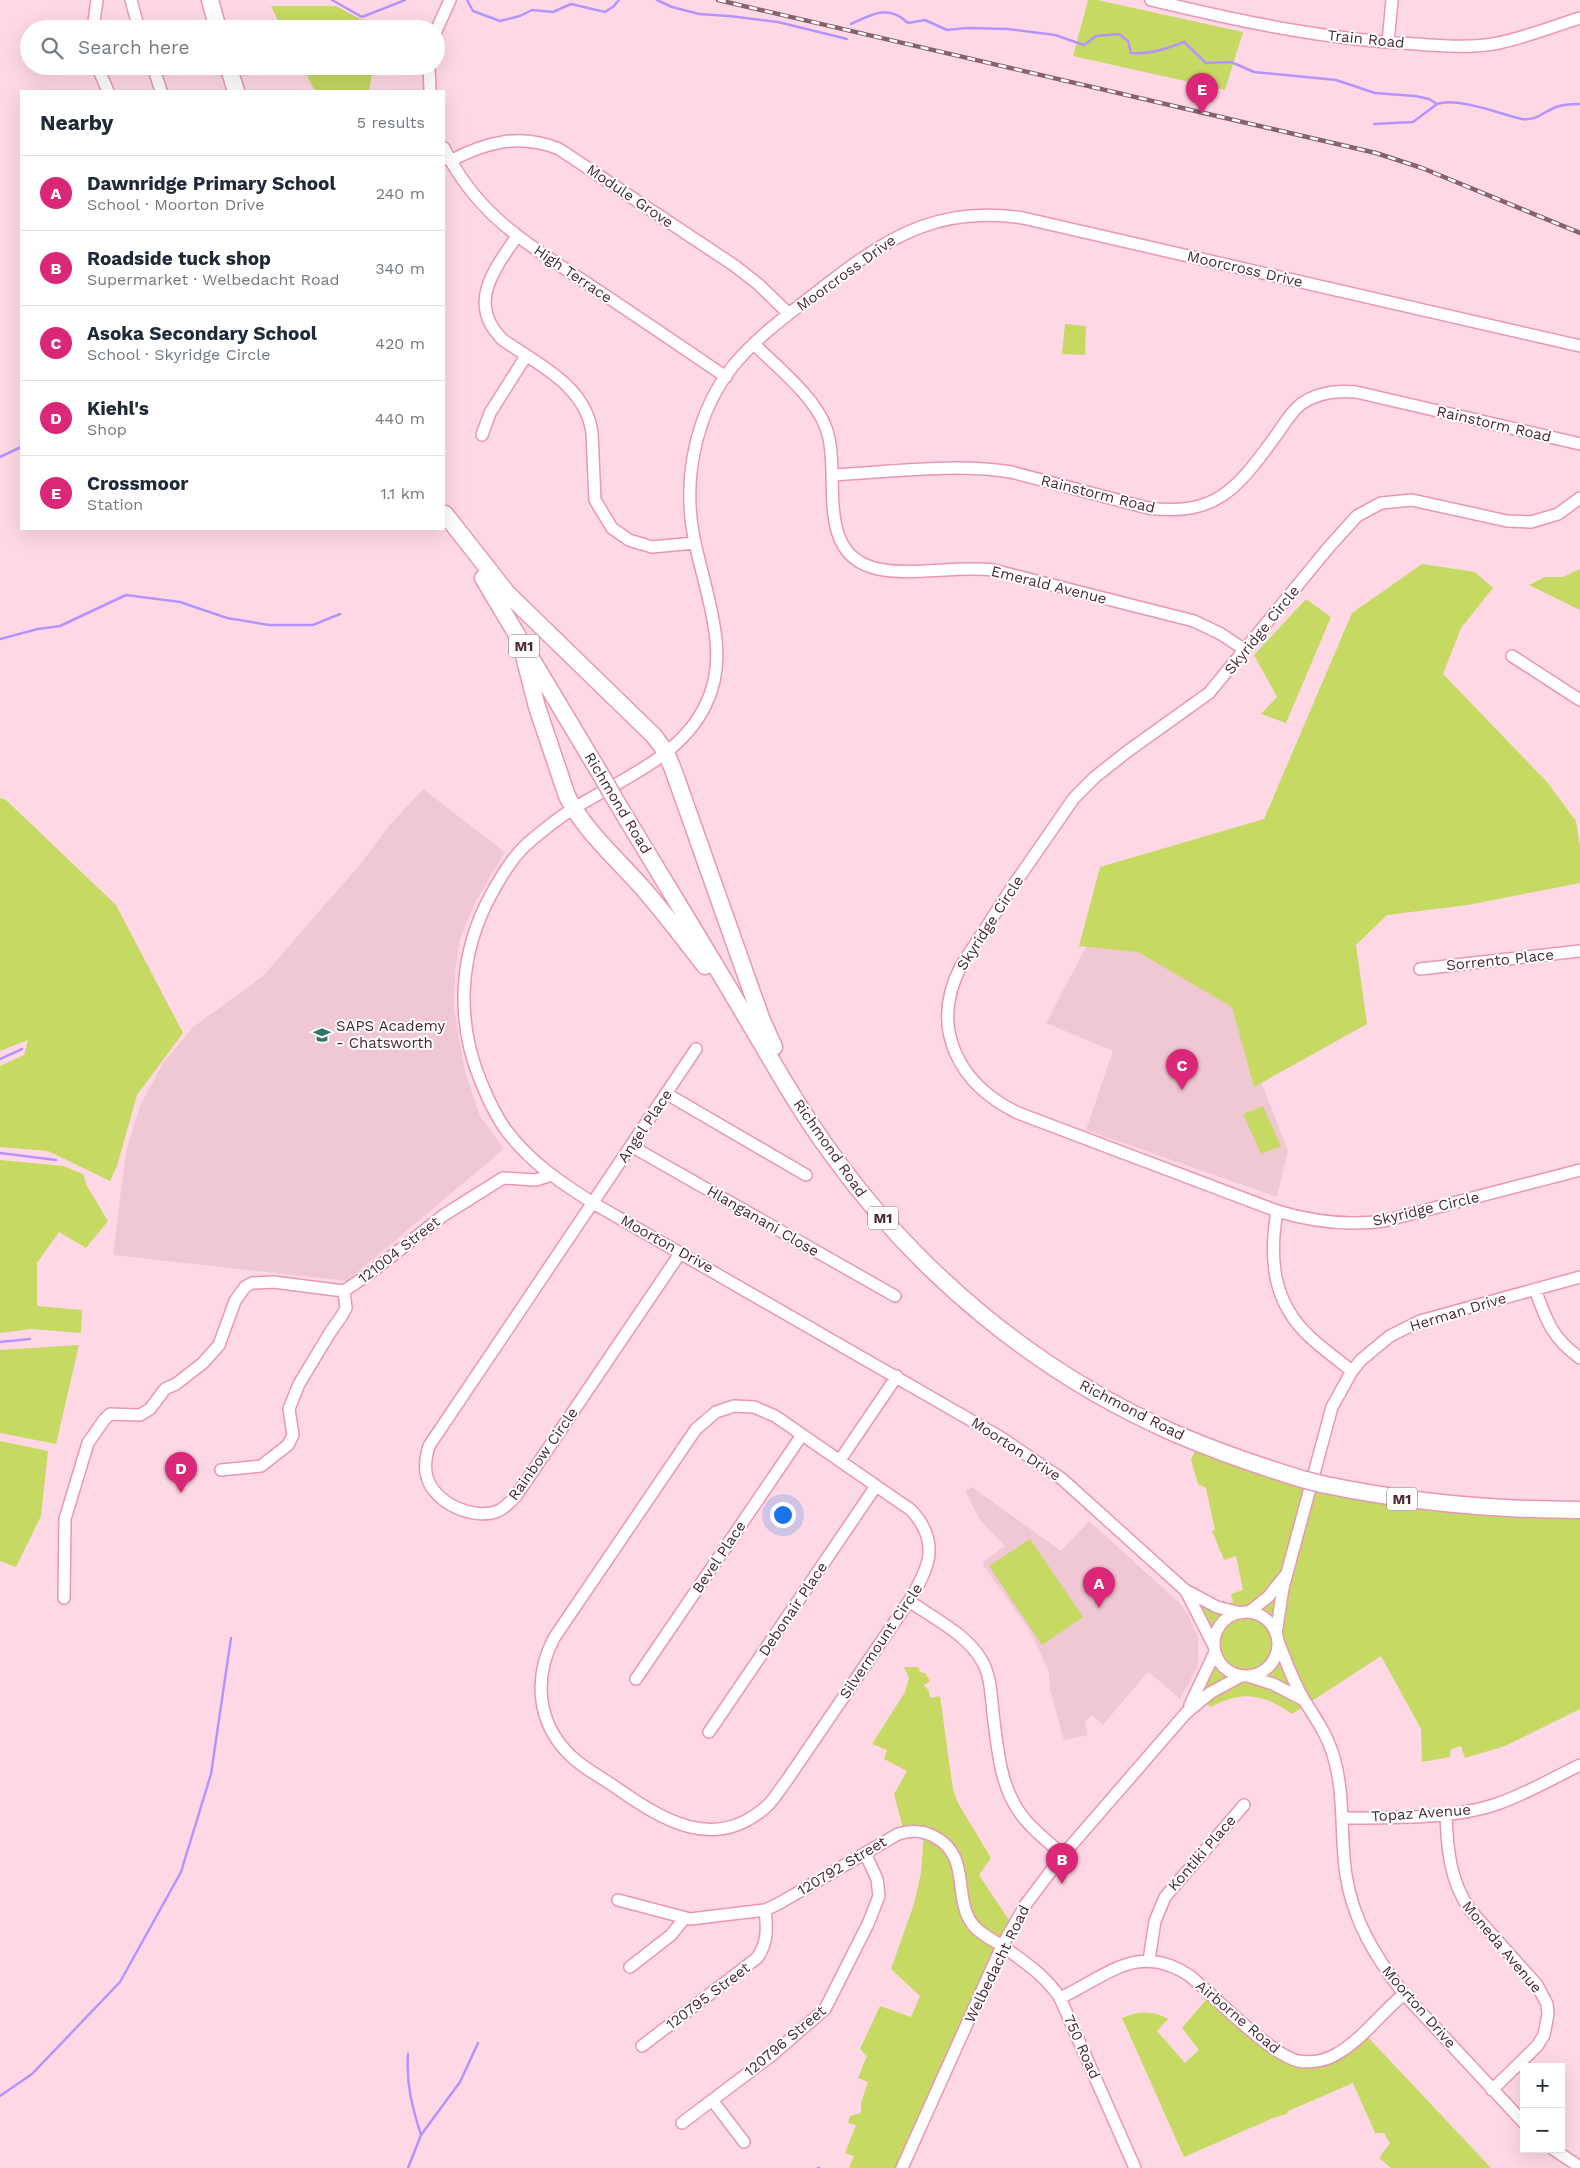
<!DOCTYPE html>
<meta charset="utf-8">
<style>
body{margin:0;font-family:"Work Sans",sans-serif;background:#f2f2f3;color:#1f2937}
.controls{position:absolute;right:15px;bottom:15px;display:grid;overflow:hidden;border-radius:0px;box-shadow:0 5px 20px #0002}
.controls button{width:45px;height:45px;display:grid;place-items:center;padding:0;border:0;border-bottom:1px solid #e0e1e3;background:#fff;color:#1f2937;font:25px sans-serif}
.you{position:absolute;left:782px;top:1514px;width:18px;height:18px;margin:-12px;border:4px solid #fff;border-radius:50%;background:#1a73e8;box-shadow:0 0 0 8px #1a73e833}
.badge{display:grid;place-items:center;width:32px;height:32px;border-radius:50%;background:#db2777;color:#fff;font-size:16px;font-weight:700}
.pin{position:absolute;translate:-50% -41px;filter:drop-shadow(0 1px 2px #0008)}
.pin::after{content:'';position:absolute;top:26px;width:18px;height:15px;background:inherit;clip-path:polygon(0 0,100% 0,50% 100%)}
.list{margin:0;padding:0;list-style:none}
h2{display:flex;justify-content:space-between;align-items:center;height:65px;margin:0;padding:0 20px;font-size:21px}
h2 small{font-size:16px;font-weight:400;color:#747a83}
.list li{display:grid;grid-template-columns:32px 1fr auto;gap:15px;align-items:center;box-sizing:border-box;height:75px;padding:0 20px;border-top:1px solid #e0e1e3}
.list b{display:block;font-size:19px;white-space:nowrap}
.list p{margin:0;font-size:16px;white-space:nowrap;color:#747a83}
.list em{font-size:16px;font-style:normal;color:#747a83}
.icon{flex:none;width:28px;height:28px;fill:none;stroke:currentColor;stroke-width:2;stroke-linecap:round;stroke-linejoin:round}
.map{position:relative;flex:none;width:1580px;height:2168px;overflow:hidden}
.search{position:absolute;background:#fff;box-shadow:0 5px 20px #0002;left:20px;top:20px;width:425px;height:55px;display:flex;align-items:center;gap:12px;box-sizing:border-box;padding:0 18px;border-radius:28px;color:#747a83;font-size:19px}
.panel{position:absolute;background:#fff;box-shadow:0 5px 20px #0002;left:20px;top:90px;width:425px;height:440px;border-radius:0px}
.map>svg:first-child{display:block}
.built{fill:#efc8d4}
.green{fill:#c6d962}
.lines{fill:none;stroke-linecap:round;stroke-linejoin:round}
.stream{stroke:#b594fe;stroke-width:2.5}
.minor-casing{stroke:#ea96b4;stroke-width:14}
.highway-casing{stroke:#ea96b4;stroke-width:19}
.minor{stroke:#fff;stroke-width:11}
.highway{stroke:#fff;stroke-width:16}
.rail-casing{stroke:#85626e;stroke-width:4.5}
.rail{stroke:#fff;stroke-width:2.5;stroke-dasharray:8;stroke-linecap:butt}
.highway-bridge-casing{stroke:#ea96b4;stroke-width:19;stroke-linecap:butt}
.highway-bridge{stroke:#fff;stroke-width:16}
.labels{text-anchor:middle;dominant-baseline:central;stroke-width:4;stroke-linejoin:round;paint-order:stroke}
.shield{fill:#fff;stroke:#806872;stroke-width:1}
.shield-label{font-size:14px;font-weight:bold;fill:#4a2835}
.street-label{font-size:15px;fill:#4a2835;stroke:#fff}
.poi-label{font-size:15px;fill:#4a2835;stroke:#fff;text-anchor:start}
</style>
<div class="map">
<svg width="1580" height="2168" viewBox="0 0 1580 2168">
<rect width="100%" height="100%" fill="#fed9e5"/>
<path class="built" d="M 423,789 L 505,852 L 475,903 L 460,938 L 455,973 L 454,1009 L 465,1071 L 480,1116 L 504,1149 L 347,1281 L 113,1255 L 126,1151 L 140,1106 L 163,1063 L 192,1028 L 263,976 L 362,862 L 388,827 Z
M 1091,937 L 1164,953 L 1228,996 L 1288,1151 L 1277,1197 L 1086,1130 L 1113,1051 L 1046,1023 Z
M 972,1487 L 1061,1551 L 1089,1521 L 1179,1602 L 1188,1615 L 1198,1637 L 1198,1666 L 1180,1699 L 1150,1673 L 1147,1673 L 1103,1725 L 1092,1715 L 1085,1722 L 1088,1735 L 1064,1740 L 1050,1690 L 1049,1672 L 1029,1629 L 983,1565 L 984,1561 L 1005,1546 L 980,1520 L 965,1491 Z"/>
<path class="green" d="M 1088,0 L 1097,0 L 1243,32 L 1225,90 L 1073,56 Z
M 271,6 L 336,6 L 360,19 L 376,22 L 376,29 L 282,29 Z
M 302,66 L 373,66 L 369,91 L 315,91 Z
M 1065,324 L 1086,326 L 1085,355 L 1062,354 Z
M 1422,564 L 1475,572 L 1493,588 L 1461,628 L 1443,674 L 1547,782 L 1576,821 L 1580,846 L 1580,883 L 1468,905 L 1387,915 L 1356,945 L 1367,1024 L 1254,1087 L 1232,1007 L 1138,952 L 1079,946 L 1100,867 L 1264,819 L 1352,613 Z
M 1580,569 L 1580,610 L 1529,585 L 1545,577 L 1563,577 Z
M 1306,599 L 1331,617 L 1286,723 L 1261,714 L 1277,697 L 1254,655 Z
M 0,798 L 6,800 L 116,905 L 183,1033 L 137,1095 L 117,1166 L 110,1181 L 48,1151 L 0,1147 L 0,1066 L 24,1055 L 28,1040 L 0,1051 Z
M 1263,1106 L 1281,1146 L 1261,1154 L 1243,1114 Z
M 0,1160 L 63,1166 L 83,1174 L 87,1186 L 108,1221 L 86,1248 L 59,1232 L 37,1263 L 37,1306 L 82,1310 L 81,1333 L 31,1329 L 0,1333 Z
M 79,1345 L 56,1444 L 0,1433 L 0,1350 Z
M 0,1441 L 48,1451 L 41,1516 L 16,1567 L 0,1561 Z
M 1198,1444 L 1302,1480 L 1580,1510 L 1580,1709 L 1505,1746 L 1465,1758 L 1461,1746 L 1451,1749 L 1450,1757 L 1422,1762 L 1421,1729 L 1381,1656 L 1292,1714 C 1263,1694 1243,1690 1211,1707 L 1194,1696 L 1214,1652 L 1196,1609 L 1199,1599 L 1217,1606 L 1233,1602 L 1231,1594 L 1243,1590 L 1236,1556 L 1224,1560 L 1212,1531 L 1215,1530 L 1206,1488 L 1198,1484 L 1191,1460 Z
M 1030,1539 L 1083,1617 L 1042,1645 L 989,1566 Z
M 904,1667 L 918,1667 L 920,1672 L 925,1673 L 930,1681 L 924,1685 L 929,1691 L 930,1698 L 940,1696 L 953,1790 L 958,1803 L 991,1858 L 979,1875 L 1013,1926 L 901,2168 L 849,2168 L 854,2156 L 845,2153 L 856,2125 L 848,2123 L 850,2116 L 861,2113 L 861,2103 L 868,2082 L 858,2078 L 867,2056 L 860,2049 L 880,2006 L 911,2017 L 920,1996 L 891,1969 L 914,1904 L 921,1873 L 924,1832 L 904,1832 L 894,1794 L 907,1771 L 884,1759 L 887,1750 L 872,1744 L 905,1692 L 909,1678 Z
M 1211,1994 L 1288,2058 L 1326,2060 L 1363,2032 L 1491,2168 L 1391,2168 L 1379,2158 L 1390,2143 L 1384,2133 L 1375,2133 L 1353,2083 L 1288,2111 L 1287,2114 L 1273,2118 L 1184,2157 L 1122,2018 C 1136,2011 1153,2010 1168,2019 L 1157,2031 L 1185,2063 L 1199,2050 L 1182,2028 Z"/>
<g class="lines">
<path class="stream" d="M 332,0 L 362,17 L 405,0
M 467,0 L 473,11 L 500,21 L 520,16 L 532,10 L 553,12 L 571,4 L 605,12 L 614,6 L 619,0
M 657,0 L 672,7 L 699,14 L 729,16 L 778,22 L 847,39
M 851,24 C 872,14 888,4 908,23 L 925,20 L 947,30 L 967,28 L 1008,29 L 1055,35 L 1084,45 L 1096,36 L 1119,34 L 1128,41 L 1131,53 C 1149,55 1168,48 1184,42 L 1206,63 L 1231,62 L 1254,72 L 1336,80 L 1375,93 L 1415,96 L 1429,99 L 1437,104 C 1458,97 1500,114 1522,119 C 1537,121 1543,112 1556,107 C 1564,104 1572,104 1580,104
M 1374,124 L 1413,122 L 1437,104
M 0,457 L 21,447
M 0,639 L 38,629 L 60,626 L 126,595 L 180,602 L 227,618 L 269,625 L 313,625 L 340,614
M 0,1059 L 22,1049
M 0,1153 L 56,1160
M 0,1342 L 30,1339
M 408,2054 C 406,2083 412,2107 421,2135
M 0,2096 L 32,2074 L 120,1982 L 181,1872 L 211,1774 L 231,1638
M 408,2168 L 421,2135 L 460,2082 L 478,2043
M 818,2168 L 819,2168"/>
<g class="minor-casing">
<path id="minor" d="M 131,0 L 139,29
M 1151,0 C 1238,21 1326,40 1417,44 C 1442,46 1468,48 1493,44 C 1522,39 1551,27 1580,18
M 93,29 L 97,0
M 436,31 L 450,0
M 1388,42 L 1392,0
M 97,66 L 108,91
M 153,66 L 161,91
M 429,66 L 430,91
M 444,148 C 479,219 532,246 594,288 C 638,317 682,347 726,377
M 450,161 C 486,142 520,133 559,149 L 735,266 L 758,284 L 789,314
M 517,236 C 494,270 466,304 503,340 C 539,365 586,386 592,433 L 595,500 L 612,528 L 629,540 L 652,547 L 695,543
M 754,344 C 777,367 815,397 826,428 C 842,470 814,549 871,567 C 904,578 956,565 993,570 L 1194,621 L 1221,634 L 1245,650
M 482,435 L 490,413 L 526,356
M 832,475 C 890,472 954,463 1011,472 L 1148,508 C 1217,517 1238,487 1275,437 C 1283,426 1290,413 1301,404 C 1318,392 1336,390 1356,392 L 1580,444
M 1580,498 L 1558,514 L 1531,522 L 1507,521 L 1412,500 L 1381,503 L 1357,516 L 1329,547 L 1209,693 L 1128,751 L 1095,777 L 1074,798 L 1013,886 L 961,966 C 929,1028 958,1084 1018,1113 L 1277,1211 C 1313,1222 1347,1226 1384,1221 L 1580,1170
M 1512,656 L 1580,700
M 1420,969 L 1580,951
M 667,1094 L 806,1175
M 631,1146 L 895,1296
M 1277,1211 C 1269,1258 1272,1302 1310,1337 C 1323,1349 1338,1360 1352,1371
M 681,1252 L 516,1496 C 511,1501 505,1508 498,1511 C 474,1521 434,1503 427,1477 C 424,1467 426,1456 429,1446 L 696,1049
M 1535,1289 C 1546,1320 1552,1338 1580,1358
M 734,1406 L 754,1407 L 775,1416 L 911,1510 C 941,1542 929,1569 909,1601 L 787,1780 C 780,1789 774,1800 766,1807 C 715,1852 664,1821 618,1789 C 603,1778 584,1769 571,1756 C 537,1724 533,1678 554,1638 L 696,1429 L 716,1412 Z
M 840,1460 L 897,1376
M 221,1470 L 261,1466 L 288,1445 L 293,1435 L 289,1409 L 299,1384 L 331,1331 L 341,1317 L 346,1308 L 344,1291
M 1186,1591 L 1214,1646
M 64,1598 L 65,1519 L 88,1443 L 104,1420 L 110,1414 L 140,1415 L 150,1409 L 165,1389 L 176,1384 L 203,1363 L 219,1345 L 235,1301 L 245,1287 L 252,1283 L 273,1282 L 344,1291 L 369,1274 L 444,1215 L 503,1178 L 536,1180 L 551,1175
M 909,1601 C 933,1618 967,1634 982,1661 C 991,1676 991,1696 993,1713 C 998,1752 1000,1794 1029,1824 C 1039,1835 1052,1845 1063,1855
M 1249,1612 L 1268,1597 L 1285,1576
M1214 1644a32 32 0 1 1 64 0a32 32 0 1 1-64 0Z
M 1241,1613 L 1217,1607 L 1185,1590 L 1062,1479 L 1000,1437 L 593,1203 C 560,1182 530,1162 506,1130 C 495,1115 488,1099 481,1082 C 455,1020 459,952 492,893 C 502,875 512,858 527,844 C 542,831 559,817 576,807 C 622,779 682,756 706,704 C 724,668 716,629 707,592 C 702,570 695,548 692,526 C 684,471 698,410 733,366 C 760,333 797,308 830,282 C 892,234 942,206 1023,218 L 1580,346
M 1276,1634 L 1283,1588 L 1332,1407 L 1352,1371 L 1361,1360 L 1390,1336 L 1420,1321 L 1580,1277
M 1278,1641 C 1286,1661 1293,1682 1304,1700 C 1316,1719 1328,1736 1334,1758 C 1345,1796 1340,1836 1346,1875 C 1353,1921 1376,1958 1404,1994 L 1524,2123
M 1248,1676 L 1273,1684 L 1304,1700
M 636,1679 L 802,1435
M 1190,1705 L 1215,1652
M 709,1732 L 876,1486
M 1446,1814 C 1447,1849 1450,1881 1470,1910 L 1537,1985 L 1547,2004 L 1548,2014 L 1544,2035 L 1537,2046 L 1492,2090
M 1342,1818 C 1389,1818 1453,1819 1497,1804 C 1526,1794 1553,1778 1580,1765
M 618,1900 L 690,1919 L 765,1910 L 778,1904 L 898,1834 C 911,1830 922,1830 935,1837 C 972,1857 952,1898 973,1925 C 980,1934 991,1939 1001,1945 C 1024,1962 1044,1974 1060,1998 L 1135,2168
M 1149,1960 L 1155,1921 L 1165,1897 L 1244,1805
M 630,1967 L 671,1935 L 684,1919
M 1060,1998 C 1107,1976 1138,1941 1190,1976 C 1214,1996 1271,2055 1298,2061 C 1310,2063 1324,2061 1335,2055 C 1361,2041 1381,2013 1404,1994
M 642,2046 L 757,1958 C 768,1943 767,1928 765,1910
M 712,2100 L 744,2142
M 682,2123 L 772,2055 L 825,2009 L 868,1924 L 879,1896 L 877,1879 L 865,1853
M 1553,2149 L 1580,2167
M 902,2168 L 1002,1946 L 1026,1904 L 1063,1855 L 1186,1713 L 1210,1693 L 1241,1676"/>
</g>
<g class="highway-casing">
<path id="highway" d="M 210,0 L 218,29
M 228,66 L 236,91
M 445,514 L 507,593 L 654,736 L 666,752 L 674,772 L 761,1018 L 774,1047
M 483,578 L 604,780
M 520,640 L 537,707 L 567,796 C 584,830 615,857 640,885 C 663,911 684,939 705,966
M 613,796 C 656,868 700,939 743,1012 C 771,1059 798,1108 831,1153 C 918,1274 1037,1373 1174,1433 C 1216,1451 1259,1466 1302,1479
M 1321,1484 C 1407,1502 1492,1510 1580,1510"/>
</g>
<use href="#minor" class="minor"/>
<use href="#highway" class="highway"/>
<g class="rail-casing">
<path id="rail" d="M 718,0 L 1376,153 L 1422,168 L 1580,233"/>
</g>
<use href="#rail" class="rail"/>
<g class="highway-bridge-casing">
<path id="highway-bridge" d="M 604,780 L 613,796
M 1302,1479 L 1321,1484"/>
</g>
<use href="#highway-bridge" class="highway-bridge"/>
</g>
<defs>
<g id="university-bare" transform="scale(1.35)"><path d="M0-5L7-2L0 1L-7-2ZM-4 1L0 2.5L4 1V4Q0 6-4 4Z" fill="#327566" stroke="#fff" stroke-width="2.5" paint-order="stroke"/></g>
</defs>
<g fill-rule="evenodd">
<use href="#university-bare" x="322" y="1035"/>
</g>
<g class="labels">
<g class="shield">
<rect x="509" y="634.5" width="30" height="23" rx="4"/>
<rect x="868" y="1206.5" width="30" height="23" rx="4"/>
<rect x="1387" y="1487.5" width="30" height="23" rx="4"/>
</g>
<g class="shield-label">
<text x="524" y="646">M1</text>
<text x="883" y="1218">M1</text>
<text x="1402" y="1499">M1</text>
</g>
<g class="street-label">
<text transform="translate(1366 39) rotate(6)">Train Road</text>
<text transform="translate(630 196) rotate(34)">Module Grove</text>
<text transform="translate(1245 269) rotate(13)">Moorcross Drive</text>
<text transform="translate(846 273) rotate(-36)">Moorcross Drive</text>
<text transform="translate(573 274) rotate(34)">High Terrace</text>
<text transform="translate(1494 424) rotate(13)">Rainstorm Road</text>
<text transform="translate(1098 494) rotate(14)">Rainstorm Road</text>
<text transform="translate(1049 585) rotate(14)">Emerald Avenue</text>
<text transform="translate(1262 630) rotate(-51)">Skyridge Circle</text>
<text transform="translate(618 803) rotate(59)">Richmond Road</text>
<text transform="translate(990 923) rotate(-57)">Skyridge Circle</text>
<text transform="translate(1500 960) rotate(-6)">Sorrento Place</text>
<text transform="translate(645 1126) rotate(-56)">Angel Place</text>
<text transform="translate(830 1148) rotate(55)">Richmond Road</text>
<text transform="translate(1426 1209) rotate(-13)">Skyridge Circle</text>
<text transform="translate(763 1221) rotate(30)">Hlanganani Close</text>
<text transform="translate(667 1244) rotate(29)">Moorton Drive</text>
<text transform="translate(399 1250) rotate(-38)">121004 Street</text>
<text transform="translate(1458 1312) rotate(-17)">Herman Drive</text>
<text transform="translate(1132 1410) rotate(27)">Richmond Road</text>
<text transform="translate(1016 1449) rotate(33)">Moorton Drive</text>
<text transform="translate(543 1454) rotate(-55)">Rainbow Circle</text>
<text transform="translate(719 1557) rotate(-56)">Bevel Place</text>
<text transform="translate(793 1609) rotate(-56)">Debonair Place</text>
<text transform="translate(881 1641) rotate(-56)">Silvermount Circle</text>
<text transform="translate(1421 1813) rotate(-4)">Topaz Avenue</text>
<text transform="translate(1202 1853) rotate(-49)">Kontiki Place</text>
<text transform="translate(842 1866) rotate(-31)">120792 Street</text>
<text transform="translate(1502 1947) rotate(50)">Moneda Avenue</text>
<text transform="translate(997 1964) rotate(-64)">Welbedacht Road</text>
<text transform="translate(708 1996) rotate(-37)">120795 Street</text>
<text transform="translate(1419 2007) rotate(49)">Moorton Drive</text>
<text transform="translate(1238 2017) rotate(40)">Airborne Road</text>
<text transform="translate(785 2041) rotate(-40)">120796 Street</text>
<text transform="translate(1082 2047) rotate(66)">750 Road</text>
</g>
<g class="poi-label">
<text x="336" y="1026">SAPS Academy<tspan x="336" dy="17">- Chatsworth</tspan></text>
</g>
</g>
</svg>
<div class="controls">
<button>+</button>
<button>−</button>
</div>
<div class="you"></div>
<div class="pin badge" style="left:1099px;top:1608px">A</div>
<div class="pin badge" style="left:1062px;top:1884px">B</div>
<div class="pin badge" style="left:1182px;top:1090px">C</div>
<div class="pin badge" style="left:181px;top:1493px">D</div>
<div class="pin badge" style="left:1202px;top:114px">E</div>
<div class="search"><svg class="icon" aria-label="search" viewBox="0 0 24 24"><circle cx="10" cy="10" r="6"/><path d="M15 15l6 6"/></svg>Search here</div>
<section class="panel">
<h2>Nearby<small>5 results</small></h2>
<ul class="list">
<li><span class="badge">A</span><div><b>Dawnridge Primary School</b><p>School · Moorton Drive</p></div><em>240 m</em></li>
<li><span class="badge">B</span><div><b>Roadside tuck shop</b><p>Supermarket · Welbedacht Road</p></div><em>340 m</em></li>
<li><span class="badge">C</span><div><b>Asoka Secondary School</b><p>School · Skyridge Circle</p></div><em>420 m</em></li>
<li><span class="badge">D</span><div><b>Kiehl's</b><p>Shop</p></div><em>440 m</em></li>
<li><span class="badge">E</span><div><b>Crossmoor</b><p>Station</p></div><em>1.1 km</em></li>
</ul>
</section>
</div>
